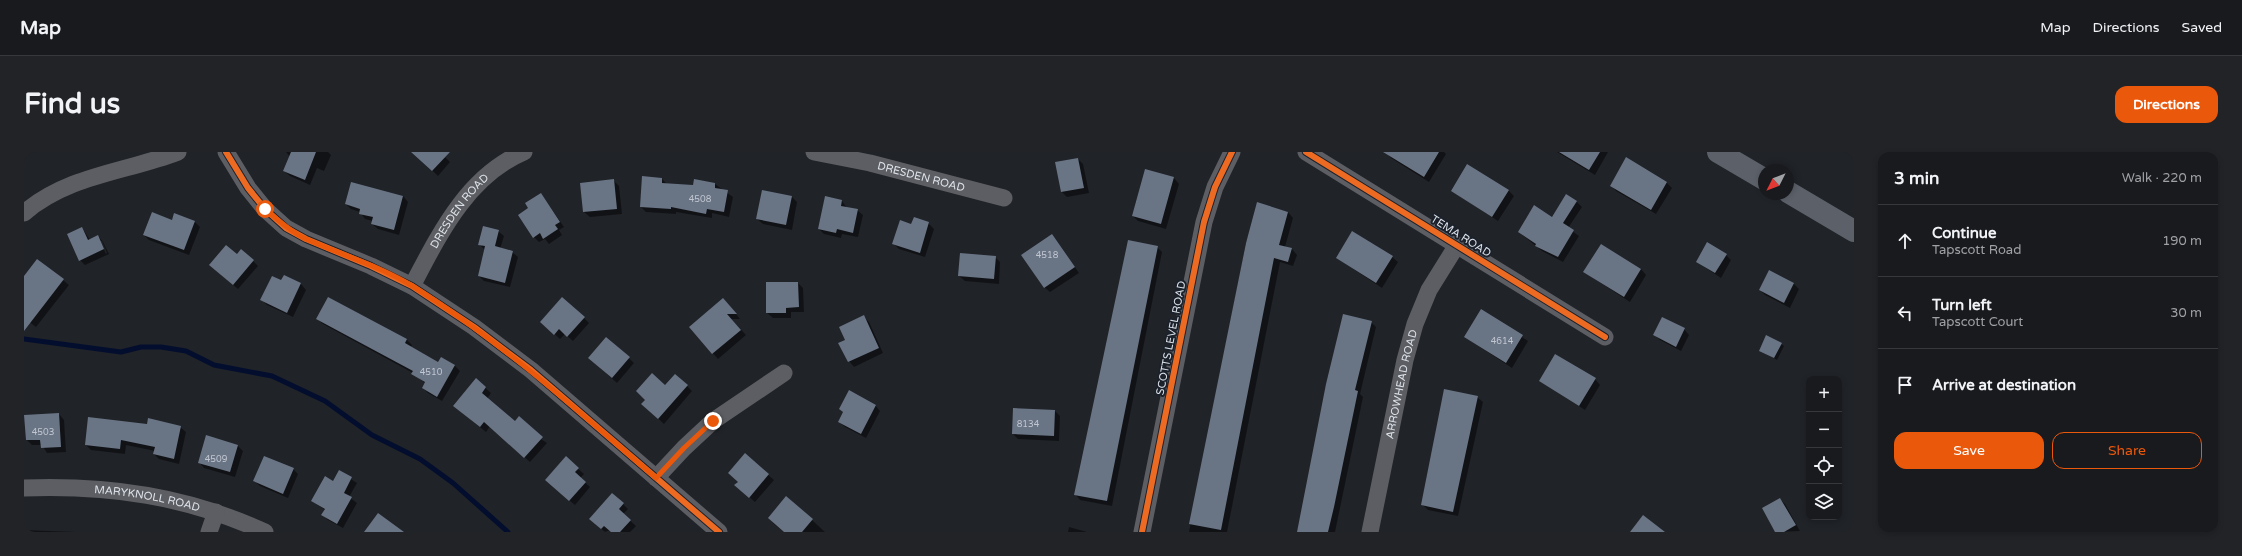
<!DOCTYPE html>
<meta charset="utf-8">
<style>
body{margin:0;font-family:"Varela Round",sans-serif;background:#212327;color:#f1f3f6}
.controls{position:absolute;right:12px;bottom:12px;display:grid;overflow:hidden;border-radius:8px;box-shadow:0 2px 6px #0003}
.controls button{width:36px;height:36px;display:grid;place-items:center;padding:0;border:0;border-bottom:1px solid #36383c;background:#181a1e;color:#f1f3f6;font:20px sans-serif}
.compass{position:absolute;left:1734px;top:12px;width:36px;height:36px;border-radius:50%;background:#181a1e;box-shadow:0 2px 6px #0003;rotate:228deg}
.stop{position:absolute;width:12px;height:12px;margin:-9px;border:3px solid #ea580c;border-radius:50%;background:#fff}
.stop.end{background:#ea580c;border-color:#fff;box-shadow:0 1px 4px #0008}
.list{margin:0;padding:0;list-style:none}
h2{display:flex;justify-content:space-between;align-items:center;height:52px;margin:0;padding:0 16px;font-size:17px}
h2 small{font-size:13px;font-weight:400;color:#9fa1a4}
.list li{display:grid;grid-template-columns:26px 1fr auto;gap:12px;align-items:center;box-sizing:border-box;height:72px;padding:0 16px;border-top:1px solid #36383c}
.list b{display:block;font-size:15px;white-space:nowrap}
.list p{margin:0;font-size:13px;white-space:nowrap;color:#9fa1a4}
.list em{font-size:13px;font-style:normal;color:#9fa1a4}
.actions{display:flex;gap:8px;padding:12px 16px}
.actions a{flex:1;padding:9px 0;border:1px solid #ea580c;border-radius:12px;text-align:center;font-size:14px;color:#ea580c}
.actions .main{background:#ea580c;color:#fff}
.icon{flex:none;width:22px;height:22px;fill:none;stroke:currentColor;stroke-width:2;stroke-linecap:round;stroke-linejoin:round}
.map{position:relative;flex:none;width:1830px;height:380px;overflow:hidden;border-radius:12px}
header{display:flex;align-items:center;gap:24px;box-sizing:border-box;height:56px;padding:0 20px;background:#181a1e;border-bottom:1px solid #36383c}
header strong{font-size:19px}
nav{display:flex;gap:22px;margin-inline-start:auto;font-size:14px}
.intro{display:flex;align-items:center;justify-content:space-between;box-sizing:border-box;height:96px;padding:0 24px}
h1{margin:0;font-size:28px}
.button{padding:10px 18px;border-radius:12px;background:#ea580c;color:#fff;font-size:14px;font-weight:700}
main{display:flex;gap:24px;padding:0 24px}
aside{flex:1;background:#181a1e;border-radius:12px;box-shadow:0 2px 6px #0003}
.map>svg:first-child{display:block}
.shadow{fill:#0007;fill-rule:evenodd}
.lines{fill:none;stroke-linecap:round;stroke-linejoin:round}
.stream{stroke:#030e2e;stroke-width:5}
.building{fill:#697485}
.minor{stroke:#5c5e63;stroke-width:17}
.major{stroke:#5b6069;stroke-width:22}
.cycleway-casing{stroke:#1c222c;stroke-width:8}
.cycleway{stroke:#ed6a23;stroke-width:6}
.route{stroke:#ea580c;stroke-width:5}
.labels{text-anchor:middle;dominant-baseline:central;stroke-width:4;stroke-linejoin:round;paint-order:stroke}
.number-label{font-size:9px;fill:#c1c7d1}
.street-label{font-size:11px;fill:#dee3ea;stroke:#1c222c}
</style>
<header>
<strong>Map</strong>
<nav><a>Map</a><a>Directions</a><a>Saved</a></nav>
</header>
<div class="intro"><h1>Find us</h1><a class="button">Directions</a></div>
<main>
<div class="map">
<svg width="1830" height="380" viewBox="0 0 1830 380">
<rect width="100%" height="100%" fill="#202328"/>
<path class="shadow" d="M 0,0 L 6,0 L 0,5 Z
M 262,0 L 304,0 L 307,3 L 300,19 L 293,16 L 286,33 L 266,24 L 260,19 L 266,5 Z
M 389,0 L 426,0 L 421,5 L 426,10 L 414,24 Z
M 1362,0 L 1420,0 L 1422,2 L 1405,30 L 1367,6 Z
M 1533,0 L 1584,0 L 1571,23 Z
M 1054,7 L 1059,12 L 1065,41 L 1043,45 L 1038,40 Z
M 1602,7 L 1643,31 L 1648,36 L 1632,62 L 1592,39 L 1587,33 Z
M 1150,26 L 1155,32 L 1142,77 L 1114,69 L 1109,64 Z
M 638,27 L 643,32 L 670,34 L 691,32 L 709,45 L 705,65 L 688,61 L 688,66 L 652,60 L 652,62 L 622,60 L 617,55 Z
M 589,28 L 595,34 L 598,62 L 566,65 L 560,60 L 557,32 Z
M 1484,38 L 1490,44 L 1474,69 L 1428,39 Z
M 517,42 L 540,75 L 535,78 L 538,83 L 525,92 L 521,87 L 515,90 L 510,85 L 506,56 Z
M 379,44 L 384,50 L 375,83 L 354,77 L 348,72 L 349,69 L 341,67 L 336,60 L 327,57 L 322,52 Z
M 768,45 L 773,50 L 768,78 L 739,72 L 733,67 Z
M 801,45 L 818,49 L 823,56 L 833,58 L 839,63 L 834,85 L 818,82 L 817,86 L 800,82 L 795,77 Z
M 1553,50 L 1558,55 L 1544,76 L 1555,84 L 1539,110 L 1518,99 L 1495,80 L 1529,66 Z
M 1234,52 L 1264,60 L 1269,66 L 1261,95 L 1268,97 L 1273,103 L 1269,114 L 1256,110 L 1203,380 L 1165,380 L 1222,91 Z
M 148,69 L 170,69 L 176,75 L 165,103 L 125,88 L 120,83 Z
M 904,71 L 910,77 L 901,105 L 875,97 L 870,92 Z
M 58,76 L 66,88 L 74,84 L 79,90 L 85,102 L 61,113 L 56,108 ZM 76,89 L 78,89 L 83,101 L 82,102 Z
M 474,79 L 480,84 L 476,97 L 488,100 L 494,105 L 486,135 L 460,129 L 455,124 L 461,98 L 455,92 Z
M 1028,83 L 1055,121 L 1026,140 L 1020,135 Z
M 1133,95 L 1138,100 L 1088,354 L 1056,348 L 1051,342 Z
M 1702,103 L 1707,108 L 1697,126 L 1673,110 Z
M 971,105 L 976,110 L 975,132 L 941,129 L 935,124 Z
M 1368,105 L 1374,110 L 1358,136 L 1313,106 Z
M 14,108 L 45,133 L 12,175 L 0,166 L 0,126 Z
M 229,109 L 234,114 L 214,137 L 192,118 Z
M 1617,117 L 1622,123 L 1606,150 L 1560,120 Z
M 1745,120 L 1770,132 L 1775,137 L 1766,156 L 1741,143 L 1736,138 Z
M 260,124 L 277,132 L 282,138 L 269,165 L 243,153 L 237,147 L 258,130 Z
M 774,131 L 779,136 L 780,160 L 767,160 L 767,166 L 749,166 L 743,161 Z
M 304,146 L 383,188 L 388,193 L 387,195 L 415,212 L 418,206 L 431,214 L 436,219 L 418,249 L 404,241 L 399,236 L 401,231 L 389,221 L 299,172 L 293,167 Z
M 704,152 L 716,167 L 707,167 L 722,183 L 694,207 L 666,175 Z
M 1457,158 L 1504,189 L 1488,216 L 1441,185 Z
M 839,164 L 845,170 L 859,201 L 830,215 L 825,209 Z
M 560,166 L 565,171 L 549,189 L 541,182 L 536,187 L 523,175 Z
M 1347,170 L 1352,175 L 1336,242 L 1339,245 L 1311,380 L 1273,380 Z
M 1660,177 L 1665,183 L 1657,199 L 1636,188 L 1631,183 Z
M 583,186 L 610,211 L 593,231 L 571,211 Z
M 1757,192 L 1760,194 L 1753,208 L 1736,198 Z
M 1571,227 L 1576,233 L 1561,258 L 1516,229 Z
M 452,228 L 467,241 L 463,247 L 491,270 L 523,291 L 506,310 L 466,274 L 462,280 L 430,254 Z
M 663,234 L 668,239 L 640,272 L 624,257 L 641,235 Z
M 1453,245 L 1459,250 L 1434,364 L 1404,358 L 1399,353 Z
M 851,253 L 856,259 L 842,286 L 821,275 L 815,270 L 820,261 L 816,257 Z
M 990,257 L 1031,259 L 1036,264 L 1035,289 L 994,287 L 989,282 Z
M 35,262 L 40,268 L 42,300 L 23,301 L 18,293 L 8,293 L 3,288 Z
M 124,273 L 156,275 L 162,280 L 155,312 L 135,307 L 130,302 L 131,299 L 102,293 L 101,302 L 67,298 L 62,293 Z
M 214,294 L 219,299 L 211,325 L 180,316 L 175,310 Z
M 721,303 L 750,328 L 731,350 L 717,338 L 715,330 Z
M 542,306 L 560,322 L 556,326 L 566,335 L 551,353 L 528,334 Z
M 269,317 L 274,322 L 264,346 L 236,334 L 230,329 Z
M 316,320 L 333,331 L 325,345 L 333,351 L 319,376 L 304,368 L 299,363 L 301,358 L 288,349 L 310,330 Z
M 763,345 L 801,380 L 760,380 L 750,372 L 745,366 Z
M 1756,347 L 1761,352 L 1776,379 L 1753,380 Z
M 599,352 L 604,357 L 599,362 L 612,374 L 606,380 L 588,380 L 586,378 L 581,380 L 572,372 Z
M 1045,375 L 1063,380 L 1044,380 Z
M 0,378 L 52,380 L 0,380 Z"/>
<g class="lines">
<path class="stream" d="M 0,187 L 97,200 L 117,195 L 137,195 L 162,199 L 190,213 L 248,224 L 301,249 L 348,283 L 396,307 L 429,331 L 484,380"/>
</g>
<path class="building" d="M 267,0 L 292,0 L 281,28 L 259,19 Z
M 387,0 L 426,0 L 408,19 Z
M 1359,0 L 1415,0 L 1400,25 Z
M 1535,0 L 1576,0 L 1565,18 Z
M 1602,5 L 1643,30 L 1627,58 L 1586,34 Z
M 1054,6 L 1060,36 L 1037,40 L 1031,10 Z
M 1443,12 L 1485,38 L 1468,65 L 1427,39 Z
M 1121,17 L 1150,25 L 1137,72 L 1108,64 Z
M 618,24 L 638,26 L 638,31 L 669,33 L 670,27 L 691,31 L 691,36 L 704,38 L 700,60 L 683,57 L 682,62 L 647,55 L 647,57 L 616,55 Z
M 590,27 L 593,57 L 559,60 L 556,31 Z
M 327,30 L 379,44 L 370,78 L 347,72 L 349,65 L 335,62 L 336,57 L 321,52 Z
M 738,38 L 768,44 L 762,73 L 732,67 Z
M 517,41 L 536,70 L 531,73 L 534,77 L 519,87 L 516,81 L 509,86 L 494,63 L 504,56 L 501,51 Z
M 1542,42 L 1553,49 L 1539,71 L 1550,78 L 1534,105 L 1511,94 L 1512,92 L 1494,80 L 1510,53 L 1528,65 Z
M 801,44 L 818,48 L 817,54 L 834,57 L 829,81 L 813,77 L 812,81 L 794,77 Z
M 1233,50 L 1264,60 L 1255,93 L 1268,96 L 1264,110 L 1250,106 L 1197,378 L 1165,372 L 1222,91 Z
M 128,60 L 148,68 L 150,61 L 171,69 L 160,98 L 119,83 Z
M 890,65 L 905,70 L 896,101 L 868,92 L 876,68 L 887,72 Z
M 459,74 L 475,78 L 471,94 L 489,99 L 481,131 L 454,124 L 461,94 L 454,93 Z
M 58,75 L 64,88 L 74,83 L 80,97 L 55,109 L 43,82 Z
M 1328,79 L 1369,104 L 1352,131 L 1312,106 Z
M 1028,82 L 1051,115 L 1020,136 L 997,103 Z
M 1104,88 L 1134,94 L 1083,349 L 1050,343 Z
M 1683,90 L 1703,102 L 1691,121 L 1672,110 Z
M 1577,92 L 1617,117 L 1600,145 L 1559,120 Z
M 202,93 L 213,102 L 217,97 L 230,108 L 209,133 L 185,113 Z
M 936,101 L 972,104 L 970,127 L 934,124 Z
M 13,107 L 40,127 L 0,179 L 0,124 Z
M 1745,118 L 1770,131 L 1760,151 L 1735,138 Z
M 260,123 L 277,131 L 263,161 L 236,148 L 248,124 L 257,128 Z
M 742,130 L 774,130 L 775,155 L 762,156 L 762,161 L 742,161 Z
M 304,145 L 383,187 L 381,191 L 414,210 L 417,205 L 431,213 L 413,245 L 398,236 L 401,230 L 387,222 L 389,219 L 292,167 Z
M 538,145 L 561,165 L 543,185 L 535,177 L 530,183 L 516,170 Z
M 699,146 L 713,162 L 703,162 L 717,178 L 688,202 L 665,175 Z
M 1457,157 L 1499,183 L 1482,211 L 1440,185 Z
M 1319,162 L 1348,169 L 1331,238 L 1334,239 L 1310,355 L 1304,380 L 1273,380 L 1302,232 Z
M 840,163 L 855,196 L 824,210 L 814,191 L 821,188 L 815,175 Z
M 1638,165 L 1661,176 L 1652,195 L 1629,183 Z
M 1742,183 L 1758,191 L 1750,206 L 1735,199 Z
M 582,185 L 606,205 L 588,226 L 564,206 Z
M 1531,202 L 1572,226 L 1555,254 L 1515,229 Z
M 628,221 L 641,233 L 651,222 L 664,233 L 634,267 L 617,252 L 621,248 L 612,239 Z
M 452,226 L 462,235 L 458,241 L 491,269 L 495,264 L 519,285 L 500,306 L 460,270 L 456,275 L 429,254 Z
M 1420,237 L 1454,244 L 1429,360 L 1397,353 Z
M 825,238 L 852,253 L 837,282 L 814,270 L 819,260 L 815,257 Z
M 989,256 L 1031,258 L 1030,284 L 988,282 Z
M 35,261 L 37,295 L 17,296 L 16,288 L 2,288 L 0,263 Z
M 64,265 L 123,272 L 124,266 L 157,274 L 150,307 L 129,302 L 131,295 L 97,288 L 96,297 L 61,293 Z
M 182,283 L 214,293 L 206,320 L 174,311 Z
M 721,301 L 745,322 L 725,346 L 710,333 L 714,330 L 704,321 Z
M 240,304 L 270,316 L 259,342 L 229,329 Z
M 542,304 L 555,316 L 551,320 L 562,330 L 545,349 L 521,328 Z
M 315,318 L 328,325 L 320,341 L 328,345 L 313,372 L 297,363 L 301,357 L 287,349 L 301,324 L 309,329 Z
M 588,341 L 600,351 L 595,357 L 607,368 L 596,380 L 587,380 L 580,374 L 577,377 L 565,367 Z
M 762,344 L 789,367 L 778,380 L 760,380 L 744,366 Z
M 1756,346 L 1772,373 L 1760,380 L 1751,380 L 1738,356 Z
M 354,361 L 380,380 L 340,380 Z
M 1619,363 L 1641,380 L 1606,380 Z"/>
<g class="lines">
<g class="minor">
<path d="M 202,0 L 224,36 L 241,57 L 262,76 L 282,87 L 347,114 L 388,134 L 450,175 L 507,218 L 695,380"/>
<path id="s1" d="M 790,0 L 846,11 L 980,46"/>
<path d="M 1282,0 L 1581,185"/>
<path d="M 0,61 C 44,23 102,20 154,0"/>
<path id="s2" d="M 388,134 C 415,83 443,24 500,0"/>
<path d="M 632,326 L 660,296 L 689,269 L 760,221"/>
<path id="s3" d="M 0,336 C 86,333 162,344 241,380"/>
<path d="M 185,380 L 192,360"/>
<path d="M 1118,380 L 1180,70 L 1191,35 L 1208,0"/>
<path id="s4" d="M 1346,380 L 1381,208 L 1391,172 L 1405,138 L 1433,93"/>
</g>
<path class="major" d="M 1694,0 L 1740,27
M 1764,40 L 1830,79"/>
<g class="cycleway-casing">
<path id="cycleway" d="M 202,0 L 224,36 L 241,57 L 262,76 L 282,87 L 347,114 L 388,134 L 450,175 L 507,218 L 695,380
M 1282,0 L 1581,185
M 1118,380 L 1180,70 L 1191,35 L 1208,0"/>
</g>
<use href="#cycleway" class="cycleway"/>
</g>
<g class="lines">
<path class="route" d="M 241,57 C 254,68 267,80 282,87 C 318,103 356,114 390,135 C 478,190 554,259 632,326 L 660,296 L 689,269"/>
</g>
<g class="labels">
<g class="number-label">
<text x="676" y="47">4508</text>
<text x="1023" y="103">4518</text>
<text x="1478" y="189">4614</text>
<text x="407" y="220">4510</text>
<text x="1004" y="272">8134</text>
<text x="19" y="280">4503</text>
<text x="192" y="307">4509</text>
</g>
<g class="street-label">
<text stroke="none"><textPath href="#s1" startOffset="110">DRESDEN ROAD</textPath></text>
<text stroke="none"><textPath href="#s2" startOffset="89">DRESDEN ROAD</textPath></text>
<text transform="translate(1437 84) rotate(32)">TEMA ROAD</text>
<text transform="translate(1147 186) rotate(-79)">SCOTTS LEVEL ROAD</text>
<text stroke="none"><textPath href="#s4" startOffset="151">ARROWHEAD ROAD</textPath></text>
<text stroke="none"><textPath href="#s3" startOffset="124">MARYKNOLL ROAD</textPath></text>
</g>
</g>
</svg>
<div class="controls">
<button>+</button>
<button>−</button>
<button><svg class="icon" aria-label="locate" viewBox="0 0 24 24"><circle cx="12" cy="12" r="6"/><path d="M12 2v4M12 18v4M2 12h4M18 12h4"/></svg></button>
<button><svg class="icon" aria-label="layers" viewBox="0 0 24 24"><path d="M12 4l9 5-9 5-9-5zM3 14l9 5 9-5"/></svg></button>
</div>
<svg class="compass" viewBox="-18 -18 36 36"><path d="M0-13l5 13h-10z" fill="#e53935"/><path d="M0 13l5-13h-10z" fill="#9fa1a4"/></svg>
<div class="stop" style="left:241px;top:57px"></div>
<div class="stop end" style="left:689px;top:269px"></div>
</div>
<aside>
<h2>3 min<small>Walk · 220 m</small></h2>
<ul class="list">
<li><svg class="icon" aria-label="ahead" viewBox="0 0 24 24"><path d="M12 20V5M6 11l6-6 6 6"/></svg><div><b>Continue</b><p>Tapscott Road</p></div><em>190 m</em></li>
<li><svg class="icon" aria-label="left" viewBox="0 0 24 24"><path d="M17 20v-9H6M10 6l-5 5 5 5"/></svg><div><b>Turn left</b><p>Tapscott Court</p></div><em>30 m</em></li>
<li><svg class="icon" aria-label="arrive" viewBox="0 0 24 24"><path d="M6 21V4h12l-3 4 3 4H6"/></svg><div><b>Arrive at destination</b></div></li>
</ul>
<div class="actions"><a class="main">Save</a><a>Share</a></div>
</aside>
</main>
